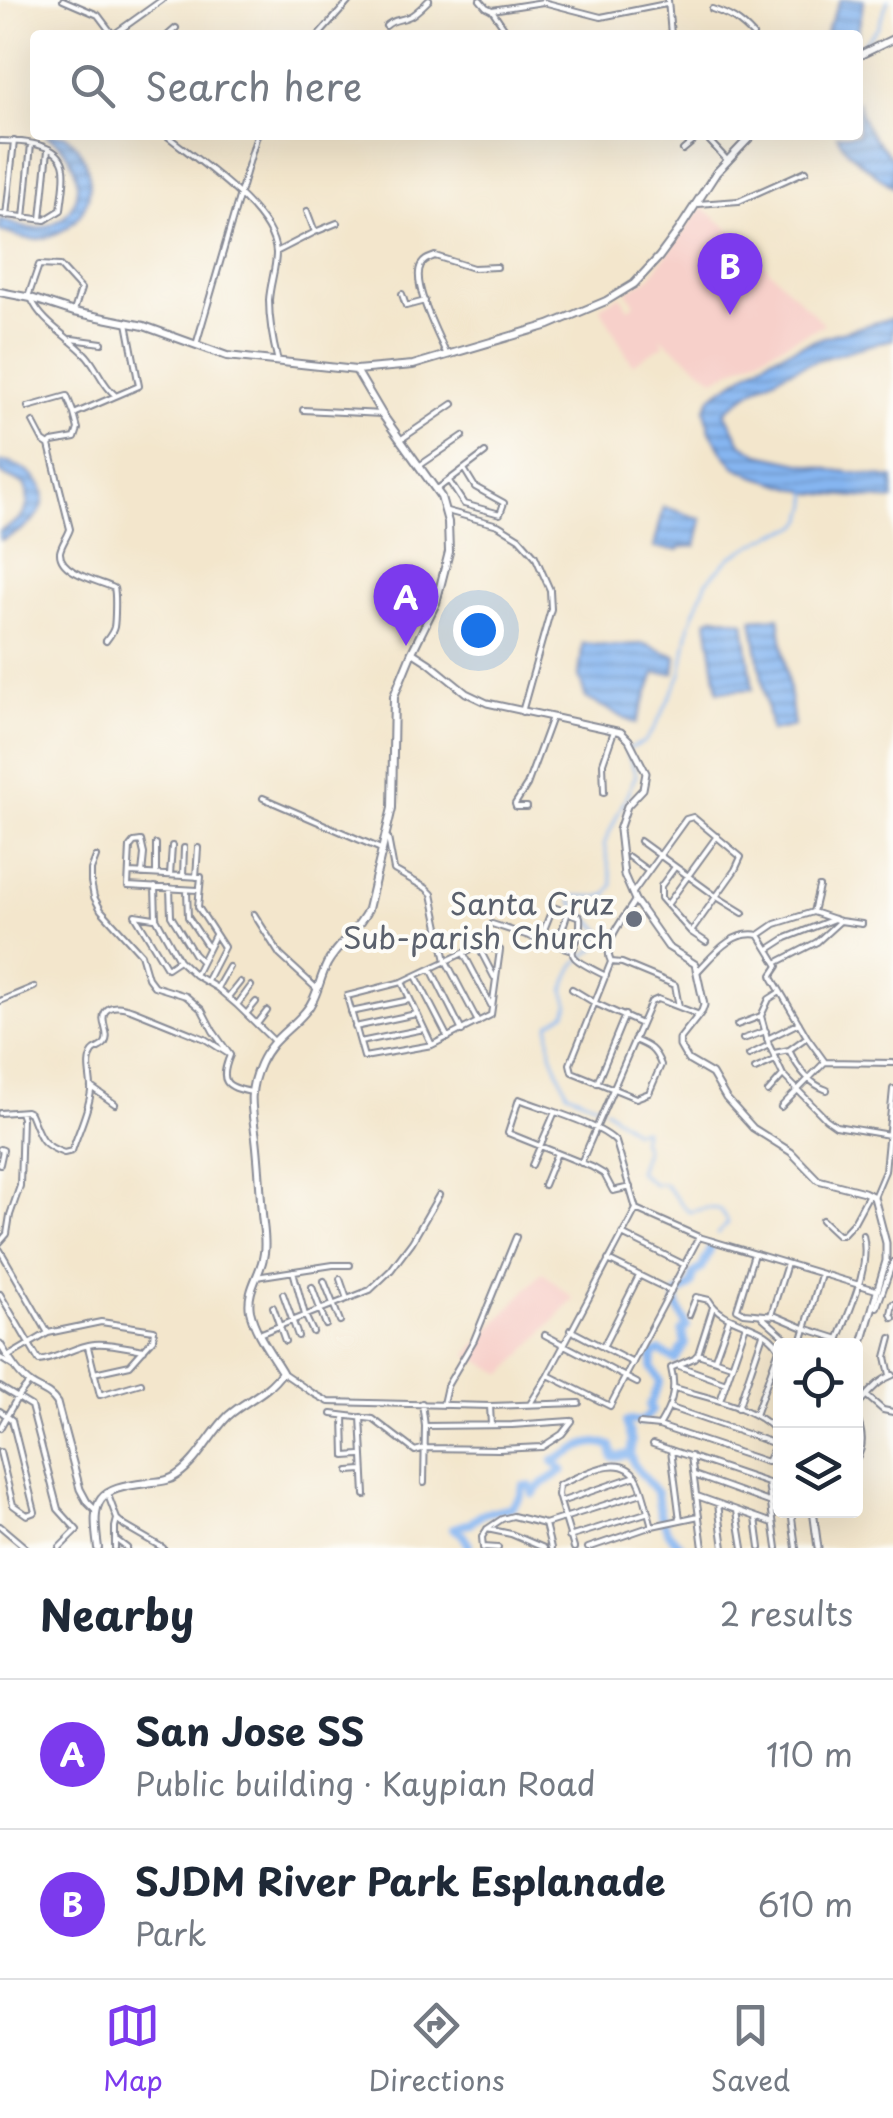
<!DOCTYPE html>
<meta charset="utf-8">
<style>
body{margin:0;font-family:"Playpen Sans",sans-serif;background:#f2f2f3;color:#1f2937}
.controls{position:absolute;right:30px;bottom:30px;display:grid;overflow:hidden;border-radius:10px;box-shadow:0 10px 40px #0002}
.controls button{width:90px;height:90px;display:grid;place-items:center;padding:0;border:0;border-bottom:2px solid #e0e1e3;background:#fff;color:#1f2937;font:50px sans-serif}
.you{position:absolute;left:478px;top:630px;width:35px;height:35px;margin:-25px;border:8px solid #fff;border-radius:50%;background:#1a73e8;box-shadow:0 0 0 15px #1a73e833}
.badge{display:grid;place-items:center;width:65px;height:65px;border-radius:50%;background:#7c3aed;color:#fff;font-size:32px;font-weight:700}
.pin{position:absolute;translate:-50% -82px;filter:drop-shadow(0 2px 5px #0008)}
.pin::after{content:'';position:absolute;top:52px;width:35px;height:30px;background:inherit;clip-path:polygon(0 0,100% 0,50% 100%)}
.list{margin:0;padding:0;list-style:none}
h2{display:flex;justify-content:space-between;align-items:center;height:130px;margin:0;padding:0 40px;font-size:42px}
h2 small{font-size:32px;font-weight:400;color:#747a83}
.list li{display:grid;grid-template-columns:65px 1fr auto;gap:30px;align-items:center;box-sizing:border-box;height:150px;padding:0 40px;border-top:2px solid #e0e1e3}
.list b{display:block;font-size:38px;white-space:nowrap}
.list p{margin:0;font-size:32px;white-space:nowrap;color:#747a83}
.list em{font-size:32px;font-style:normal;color:#747a83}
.icon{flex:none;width:55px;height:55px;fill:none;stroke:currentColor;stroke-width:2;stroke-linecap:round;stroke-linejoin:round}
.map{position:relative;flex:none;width:893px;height:1548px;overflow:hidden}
.search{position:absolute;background:#fff;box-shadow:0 10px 40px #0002;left:30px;right:30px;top:30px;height:110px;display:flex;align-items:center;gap:25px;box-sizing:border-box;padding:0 35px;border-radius:10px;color:#747a83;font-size:38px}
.sheet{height:430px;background:#fff}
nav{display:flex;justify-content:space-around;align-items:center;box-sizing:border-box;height:140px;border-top:2px solid #e0e1e3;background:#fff;font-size:28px;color:#747a83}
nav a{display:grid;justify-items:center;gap:5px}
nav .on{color:#7c3aed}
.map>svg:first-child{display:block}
.built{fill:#f7d0ca}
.water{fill:url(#water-rules);stroke:#5072a8;stroke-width:2.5}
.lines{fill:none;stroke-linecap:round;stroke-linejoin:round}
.stream{stroke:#86b6f1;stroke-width:2.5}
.river{stroke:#86b6f1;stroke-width:8}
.minor-casing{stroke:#878a95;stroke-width:8}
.tertiary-casing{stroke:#878a95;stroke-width:9}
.secondary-casing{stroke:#878a95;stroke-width:10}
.minor{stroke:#fff;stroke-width:4}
.tertiary{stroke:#fff;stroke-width:5}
.secondary{stroke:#fff;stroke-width:6}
.worship-dot{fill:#6b7280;stroke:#fdfcf7;stroke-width:4}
.labels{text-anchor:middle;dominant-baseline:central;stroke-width:8;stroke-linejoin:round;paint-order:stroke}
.worship-label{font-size:30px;fill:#5b616d;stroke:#fdfcf7;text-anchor:end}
</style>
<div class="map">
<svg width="893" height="1548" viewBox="0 0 893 1548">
<defs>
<pattern id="water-rules" width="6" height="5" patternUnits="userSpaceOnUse" patternTransform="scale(2.5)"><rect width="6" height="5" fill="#86b6f1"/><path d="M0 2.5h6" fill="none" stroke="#6d94c6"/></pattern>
</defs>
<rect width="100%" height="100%" fill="#fdfcf7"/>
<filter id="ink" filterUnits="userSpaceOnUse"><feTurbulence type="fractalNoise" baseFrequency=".01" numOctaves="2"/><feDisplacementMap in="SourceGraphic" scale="20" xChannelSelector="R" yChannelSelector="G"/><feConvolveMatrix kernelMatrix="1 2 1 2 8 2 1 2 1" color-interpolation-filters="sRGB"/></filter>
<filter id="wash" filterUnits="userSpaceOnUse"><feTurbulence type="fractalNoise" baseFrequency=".0048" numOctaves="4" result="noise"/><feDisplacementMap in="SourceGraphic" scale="40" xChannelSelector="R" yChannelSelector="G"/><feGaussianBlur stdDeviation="2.25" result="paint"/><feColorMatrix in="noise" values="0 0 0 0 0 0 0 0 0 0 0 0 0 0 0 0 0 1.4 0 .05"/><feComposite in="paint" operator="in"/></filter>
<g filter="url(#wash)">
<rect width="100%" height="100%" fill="#f3e6cc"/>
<path class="built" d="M 702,207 L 761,255 L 761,262 L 824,324 L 714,379 L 660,337 L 664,345 L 632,364 L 600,307 L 620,295 L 628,308 L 635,304 L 627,291 L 650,277 Z
M 542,1272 L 574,1299 L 504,1374 L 467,1355 Z"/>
<path class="water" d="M 840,0 L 864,0 L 857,35 L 825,35 Z
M 858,100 C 862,127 874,140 893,159 L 893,187 C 875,172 847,157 837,135 L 858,135 Z
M 45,135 L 65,135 C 100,163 98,216 55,234 C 48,237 39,240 31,239 C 21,239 10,233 0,231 L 0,219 C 12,223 26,230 38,228 C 91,220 87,155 45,135 Z
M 893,318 L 893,339 C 835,354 769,369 725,412 L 741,443 L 759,454 L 832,470 L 893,478 L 893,500 L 812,493 L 754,476 L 736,467 L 725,455 L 710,431 L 705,409 L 712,396 L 771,357 L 824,337 Z
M 0,462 C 20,463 48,480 43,503 C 40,521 15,535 0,540 L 0,531 C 22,521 34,509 25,485 L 0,473 Z
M 664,507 L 702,519 L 696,546 L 681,547 L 678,550 L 654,548 Z
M 715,616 L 744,622 L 753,689 L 718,691 L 707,620 Z
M 779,617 L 794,726 L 771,731 L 752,619 Z
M 583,643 L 609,646 L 644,644 L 676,656 L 674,673 L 655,673 L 636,724 L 586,698 L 579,676 Z"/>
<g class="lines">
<path class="stream" d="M 858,49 L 878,27 L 888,0
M 601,1106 L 567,1092 L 551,1053 L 549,1024 L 566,1013 L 569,1005 L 564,991 C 572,965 575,961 598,947 L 602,931 L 572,902 L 572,896 L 598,897 L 606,895 L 613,885 L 604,844 L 636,775 L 626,750 L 644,742 L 654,729 L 676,685 L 681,674 L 690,623 L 707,581 L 732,556 L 774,534 L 799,526 L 804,519 L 809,504 L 808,491
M 606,1109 L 634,1131 L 644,1129 L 641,1139 L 645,1150 L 638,1172 L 654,1184 L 664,1184 L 689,1212 L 707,1208 L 719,1209 L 728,1223 L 717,1234"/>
<path class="river" d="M 468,1548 L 469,1545 L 462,1534 L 453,1528 L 470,1523 L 484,1513 L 512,1507 L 521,1495 L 523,1486 L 530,1486 L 533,1494 L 542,1484 L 563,1470 L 553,1461 C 573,1453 589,1436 611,1446 L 613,1457 L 630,1454
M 682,1548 L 668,1532 L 660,1513 L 657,1493 L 634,1465 L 630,1454 L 632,1441 L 626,1422 L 630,1420 L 641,1422 L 652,1411 L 649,1407 L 660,1381 L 652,1369 L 652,1355 L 660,1351 L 675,1360 L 685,1344 L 682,1331 L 687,1326 L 677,1305 L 677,1294 C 688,1289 693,1287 693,1274 L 702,1268 L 711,1247"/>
</g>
</g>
<g filter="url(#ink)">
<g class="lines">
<g class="minor-casing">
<path id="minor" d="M 63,0 L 98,15 L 113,35
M 480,0 L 486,7 L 492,10 L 509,35
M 668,0 L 671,35
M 712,9 C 730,15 740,21 753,35
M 492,10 L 543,2 L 601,17 L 666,4
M 386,26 C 394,18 403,21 412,15 C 418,11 424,5 429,0
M 113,35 L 162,0
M 168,35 L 176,28
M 319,35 L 350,0
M 166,135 C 198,161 274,210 276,253 C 276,269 270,284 269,300 C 269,320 273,342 278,362
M 704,135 L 727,160
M 0,141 C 20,141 61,143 64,168 C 66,181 62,197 61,210 L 45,220 L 0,214
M 683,150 L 701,135
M 698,204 L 739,201 L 806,171
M 6,216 L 14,141
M 24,218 L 31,144
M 41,219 L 48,150
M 315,232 L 337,223
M 276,252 L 315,232 L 307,211
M 402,294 L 406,306 L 425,301
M 28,297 L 39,265 L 60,266 L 81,289 L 74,311
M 31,298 C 42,324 69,336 87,356 C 98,369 102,384 115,395
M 72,339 L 102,343
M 196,345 L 257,135
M 446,353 C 438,335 411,283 421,265 C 425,259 428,259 435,256 L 473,268 L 497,267
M 28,407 L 67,396 L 74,414
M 303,410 L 382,414
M 33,422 L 43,441 L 49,445
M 400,440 L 453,404
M 419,466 L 463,436
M 449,481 L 464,504 L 500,514 L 504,503 L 475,487 L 464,469
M 436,490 L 485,453
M 447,511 L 498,525 L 519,538 L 535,556 L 550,590 L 551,609 L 522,712
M 106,641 C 109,637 113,632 114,627 C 115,621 116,594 114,588 C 99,581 59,573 60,552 C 61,545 68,536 70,529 L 49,445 L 52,442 L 75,438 L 78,429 L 74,414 L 139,386 L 127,323
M 604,792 L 603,763 L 614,731
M 263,798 L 381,849
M 527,807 L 516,807 L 515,804 L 527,785 L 552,717
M 388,838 L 394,870 L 426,888 L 432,894 L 446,961 L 478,1022
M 640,841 L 717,897 L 743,913
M 156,844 L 156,874
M 96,857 L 91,870 L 91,882 L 94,897 L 101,910 L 141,954 L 148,978 L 154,986 L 186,996 L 202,1010 L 213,1031 L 230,1055 C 219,1082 225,1087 252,1092
M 629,857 L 648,871
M 675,867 L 661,886 L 661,898 L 691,932 L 706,942
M 130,873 L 201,877 L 198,907 L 224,947 L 206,982
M 142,874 L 144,854 L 141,841 L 134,842 L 130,847 L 128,886 L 198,890
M 170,875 L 172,846
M 183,876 L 184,848
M 196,877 L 198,848
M 155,887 L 156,918 L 179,960 L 195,975 L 217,988 L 237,1005 L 274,1041
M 819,887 L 813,912 L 775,924 L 759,935 L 778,966 L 772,975 L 773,979 L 807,1037 L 825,1062 L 893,1063
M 170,888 L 171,916 L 194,954 L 201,961
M 187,891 L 188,917 L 208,947
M 632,894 L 686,819 L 693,817 L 741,857 L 735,870 L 691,932
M 667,905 L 717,836
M 813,912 L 840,921 L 862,924
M 254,914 L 280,955 L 317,989
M 154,918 L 135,915 L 167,968 L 179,960
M 492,924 L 572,950
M 540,940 L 553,907 L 580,917 C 583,958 549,948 606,976
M 557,945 L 568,912
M 478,946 L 494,977
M 769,949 L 786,938 L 834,919
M 464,954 L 492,1007
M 611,962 L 622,963 L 675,985 L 679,1007
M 778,962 L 817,942 L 840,921
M 431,969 L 462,1031
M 698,971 C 715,953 732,930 759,935
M 195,975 L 215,935
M 416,976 L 448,1038
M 402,982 L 347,996 L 364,1057 L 432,1045 L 491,1015 L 500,950 L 478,946 L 402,982 L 432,1045
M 217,988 L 229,967
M 572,989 L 595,1003 L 639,1023
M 780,992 L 769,999 L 761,1016 L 769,1045 L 783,1075 L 826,1119 L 836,1126 L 889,1135
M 228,997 L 240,982
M 0,1001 L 34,987
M 237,1005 L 251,986
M 351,1012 L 409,1000
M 247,1013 L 256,1002
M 257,1024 L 267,1011
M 737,1025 L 761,1016
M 355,1027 L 416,1014
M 743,1039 L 766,1031
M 767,1039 L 799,1023
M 634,1040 C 649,1046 655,1049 661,1065 L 649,1093 L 636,1098 L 572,1072 L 570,1064 L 611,962 C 601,942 625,918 635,900
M 360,1042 L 424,1029
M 789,1050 C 797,1067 809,1084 827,1090
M 774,1053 L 789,1050 L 807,1037
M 749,1055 L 767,1046
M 755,1069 L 775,1060
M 597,1083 L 625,1015
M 91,1087 L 115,1104
M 768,1092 L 783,1075
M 781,1107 L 825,1062
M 0,1113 L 26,1111 L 30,1113 C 40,1136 39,1144 64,1153 L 72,1151 C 78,1132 89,1110 91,1091 C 92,1079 85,1063 93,1052 C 96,1048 103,1047 105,1043 C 111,1033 99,1022 105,1012 C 111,1003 125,1007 133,1010 L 205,1039 L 230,1055
M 0,1149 L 3,1150 L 0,1164
M 581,1163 L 651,1002 L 658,999 L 697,1014
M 532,1165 L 554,1114
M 544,1185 L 557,1153
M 874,1197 L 885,1171 L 893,1089
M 636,1209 L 699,1237 L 876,1290
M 822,1220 L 838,1235 L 842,1235 L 854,1222 L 869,1194
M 622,1234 L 685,1265
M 0,1242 L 7,1234 L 10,1215 L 20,1186 L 22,1118 L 20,1112
M 0,1250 L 48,1333 L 9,1356
M 754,1254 L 737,1309 L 744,1313 L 776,1316 L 804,1328 L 839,1339
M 608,1260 L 671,1291
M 293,1271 L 305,1315 L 313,1332
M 256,1277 L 333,1265 L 350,1265
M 340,1279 L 347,1299
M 324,1281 L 340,1321
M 312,1287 L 326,1325
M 0,1294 L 39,1361 C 57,1359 75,1346 94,1344 C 107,1342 131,1348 144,1350
M 283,1294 L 298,1336
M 893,1304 L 891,1314 L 893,1318
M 273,1307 L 285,1341
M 877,1307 L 893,1262
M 689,1315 L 696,1297 L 709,1300 C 724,1327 769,1322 780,1351
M 771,1315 L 787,1264
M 762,1317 L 795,1346
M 570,1330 L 633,1363
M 48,1333 L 101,1322 L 154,1330 L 153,1339 L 130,1365 L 94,1373
M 259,1334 L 370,1290 L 391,1270 L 412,1242 L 439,1195
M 545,1335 L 637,1383
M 800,1346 L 821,1275
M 836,1346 C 848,1312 871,1270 863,1235
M 88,1347 L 100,1395 L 141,1383
M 603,1347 L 639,1276
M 698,1354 L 731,1365
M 0,1358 L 13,1366
M 715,1358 L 729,1319
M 679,1366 L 726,1383
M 283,1373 L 311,1392 L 329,1402 L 490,1406 L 579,1403
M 548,1375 L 610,1406 L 699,1237
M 890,1375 L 886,1357 L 891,1338
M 0,1387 L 31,1406 L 58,1509 L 77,1530 L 59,1548
M 675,1388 C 709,1399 758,1406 780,1436
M 868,1397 L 883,1410 L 893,1412
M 720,1401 L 746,1325
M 422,1403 L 425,1426 L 424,1483
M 443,1404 L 447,1386 L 474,1340 L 516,1237
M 530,1404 L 548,1375 L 636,1209 L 616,1142 C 600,1124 544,1109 519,1099 L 508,1133 L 592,1167 L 604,1174 L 613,1191 L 630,1187
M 490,1406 L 491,1425
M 856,1406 C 868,1395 876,1381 893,1375
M 671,1408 L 776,1444 L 780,1436
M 738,1408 L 763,1334
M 0,1411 L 12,1420 L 35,1512 L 27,1515 L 13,1505 L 0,1452
M 332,1414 L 373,1419 L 415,1451 L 425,1448 L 499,1449 L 542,1447 L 562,1434 L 572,1421
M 755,1415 L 779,1349
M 344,1416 L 345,1456 L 360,1455
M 361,1417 L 365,1495
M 640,1424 L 659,1426 C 671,1406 677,1391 671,1368 L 694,1358 L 698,1354 L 713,1307
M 772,1425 L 780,1402
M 425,1426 L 512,1425 L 570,1421
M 659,1426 L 767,1462 L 776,1444
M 0,1428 L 17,1398 L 29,1383
M 653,1444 L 780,1487
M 671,1450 L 680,1520
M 691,1456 L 703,1548
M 349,1471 L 363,1470
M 694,1475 L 769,1502
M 768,1483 L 777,1548
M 108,1495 L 117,1519 L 125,1526 L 163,1548
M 697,1496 L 773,1523
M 560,1502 L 636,1476
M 718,1504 L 724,1548
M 791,1510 L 796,1548
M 737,1511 L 743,1548
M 756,1518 L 760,1548
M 545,1524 L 551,1548
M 0,1526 L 26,1548
M 487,1529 L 511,1534 L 544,1548
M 569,1537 L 646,1513
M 115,1539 L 127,1548
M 483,1547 L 498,1548
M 115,1548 L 115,1527 L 117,1519
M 483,1548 L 482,1537 L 487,1529 L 502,1519 L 513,1516 L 545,1524 L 642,1493
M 574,1548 L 558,1495 L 559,1485 C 582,1476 622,1449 638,1480 C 645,1494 647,1511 652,1526
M 588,1548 L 652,1526 L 699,1516"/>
</g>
<g class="tertiary-casing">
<path id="tertiary" d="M 412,652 L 429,663 L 466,693 L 487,703 L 621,732 L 629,740 L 646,773 L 643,789 L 627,806 L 619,830 L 624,875 L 635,900 L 668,947 L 695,964 L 704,1005 L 702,1011 L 680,1039 L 680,1046 L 688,1060 L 712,1074 L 726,1098 L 753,1128 L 791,1152 L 818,1180 L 864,1192 L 874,1197 L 886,1243 L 886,1261 L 856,1364
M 0,1344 C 9,1358 17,1374 31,1384 C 41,1391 50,1392 57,1403 L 80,1489 L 87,1502 L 95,1510
M 856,1418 C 862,1431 864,1447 856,1458
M 813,1510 L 818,1548"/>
</g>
<g class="secondary-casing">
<path id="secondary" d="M 858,56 L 893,39
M 0,292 L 31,298 L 74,312 L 144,326 L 227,356 L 356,370 L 413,365 L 549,325 L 606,301 L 634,284 L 659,257 L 679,230 L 716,173 L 752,135
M 98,1548 C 91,1498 97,1489 147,1483 C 158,1481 168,1482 177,1475 C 198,1461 210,1434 228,1416 C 246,1400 268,1393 282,1372 C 270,1352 255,1333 250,1311 C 246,1289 262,1273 264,1253 C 266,1240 263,1227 262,1214 C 260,1189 259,1163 256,1138 C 252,1109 247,1093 260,1064 C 271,1039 289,1031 305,1012 C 317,999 319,980 327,964 C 338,944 358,931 368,909 L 392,808 L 394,696 L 412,652 L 436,603 L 449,552 L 448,522 L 441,497 L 382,414 L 356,370"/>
</g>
<use href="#minor" class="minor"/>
<use href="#tertiary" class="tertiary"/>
<use href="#secondary" class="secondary"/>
</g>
</g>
<circle class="worship-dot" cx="634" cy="919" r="10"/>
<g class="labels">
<g class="worship-label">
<text x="614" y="902">Santa Cruz<tspan x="614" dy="34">Sub-parish Church</tspan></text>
</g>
</g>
</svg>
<div class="controls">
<button><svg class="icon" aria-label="locate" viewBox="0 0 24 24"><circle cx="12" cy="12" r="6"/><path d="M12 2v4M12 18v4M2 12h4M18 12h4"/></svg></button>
<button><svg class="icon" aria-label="layers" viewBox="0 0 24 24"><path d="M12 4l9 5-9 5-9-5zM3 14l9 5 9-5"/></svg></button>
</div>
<div class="you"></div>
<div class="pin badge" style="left:406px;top:646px">A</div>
<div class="pin badge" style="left:730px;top:315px">B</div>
<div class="search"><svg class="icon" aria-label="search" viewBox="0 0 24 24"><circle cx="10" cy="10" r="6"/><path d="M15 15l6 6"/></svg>Search here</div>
</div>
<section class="sheet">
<h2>Nearby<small>2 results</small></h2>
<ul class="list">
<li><span class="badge">A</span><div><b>San Jose SS</b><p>Public building · Kaypian Road</p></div><em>110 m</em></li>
<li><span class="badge">B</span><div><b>SJDM River Park Esplanade</b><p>Park</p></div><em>610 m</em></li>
</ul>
</section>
<nav>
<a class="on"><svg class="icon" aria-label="map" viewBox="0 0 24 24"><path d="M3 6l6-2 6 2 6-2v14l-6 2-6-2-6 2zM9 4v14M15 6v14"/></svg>Map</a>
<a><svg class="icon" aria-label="directions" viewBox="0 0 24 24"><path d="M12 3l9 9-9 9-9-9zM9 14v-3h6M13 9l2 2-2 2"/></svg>Directions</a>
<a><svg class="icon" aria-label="saved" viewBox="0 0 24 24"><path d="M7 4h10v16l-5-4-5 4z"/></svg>Saved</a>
</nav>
